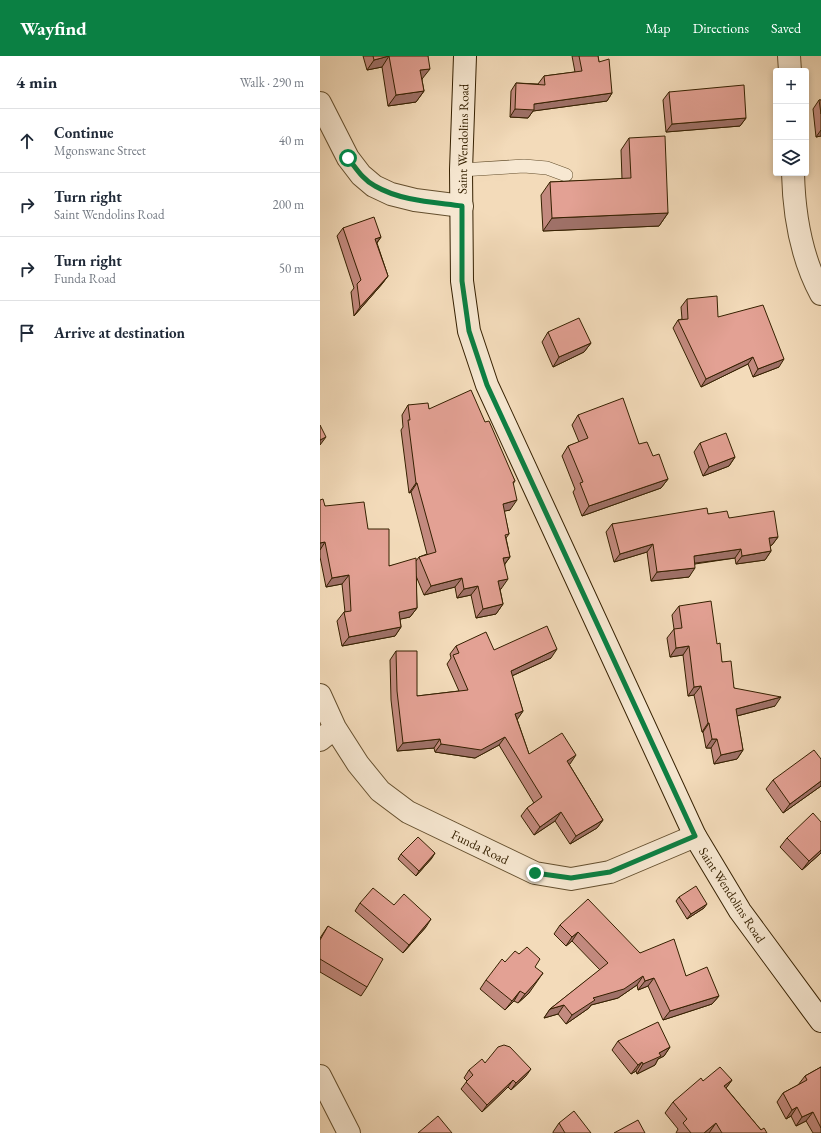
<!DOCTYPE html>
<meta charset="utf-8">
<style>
body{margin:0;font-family:"EB Garamond",serif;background:#f6f6f7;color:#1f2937}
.controls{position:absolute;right:12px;top:12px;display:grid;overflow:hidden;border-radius:4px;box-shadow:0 2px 6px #0003}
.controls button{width:36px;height:36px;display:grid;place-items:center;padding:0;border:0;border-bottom:1px solid #e0e1e3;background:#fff;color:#1f2937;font:20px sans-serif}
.stop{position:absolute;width:12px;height:12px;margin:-9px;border:3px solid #0b8043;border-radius:50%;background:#fff}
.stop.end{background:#0b8043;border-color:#fff;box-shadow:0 1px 4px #0008}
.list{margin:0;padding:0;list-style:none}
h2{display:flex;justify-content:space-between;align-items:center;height:52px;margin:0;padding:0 16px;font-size:17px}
h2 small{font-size:13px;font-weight:400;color:#747a83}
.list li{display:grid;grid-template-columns:26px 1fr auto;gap:12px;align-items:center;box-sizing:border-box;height:64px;padding:0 16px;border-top:1px solid #e0e1e3}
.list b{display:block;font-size:15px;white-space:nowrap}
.list p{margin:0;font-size:13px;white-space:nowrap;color:#747a83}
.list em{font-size:13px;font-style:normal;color:#747a83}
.icon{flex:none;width:22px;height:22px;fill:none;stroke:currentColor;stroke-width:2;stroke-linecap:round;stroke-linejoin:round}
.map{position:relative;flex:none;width:501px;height:1077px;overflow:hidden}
header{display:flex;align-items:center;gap:24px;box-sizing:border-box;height:56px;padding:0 20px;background:#0b8043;color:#fff}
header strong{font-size:19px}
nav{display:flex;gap:22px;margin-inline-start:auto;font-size:14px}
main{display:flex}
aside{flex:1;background:#fff}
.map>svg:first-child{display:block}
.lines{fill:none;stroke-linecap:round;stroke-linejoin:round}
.lane-casing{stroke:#644f2e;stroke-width:14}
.street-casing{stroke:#644f2e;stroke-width:24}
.secondary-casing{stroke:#352000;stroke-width:24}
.lane{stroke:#f7e8d2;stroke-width:13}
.street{stroke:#f7e8d2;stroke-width:22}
.secondary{stroke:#f7e8d2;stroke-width:22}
.wall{fill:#c38a7f;stroke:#352000}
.shaded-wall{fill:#9f7168;stroke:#352000}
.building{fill:#e3a194;stroke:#352000}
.route{stroke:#0b8043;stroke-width:5}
.labels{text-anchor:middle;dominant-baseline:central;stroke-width:4;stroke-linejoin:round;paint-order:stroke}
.street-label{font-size:13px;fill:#352000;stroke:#f7e8d2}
</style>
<header>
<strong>Wayfind</strong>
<nav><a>Map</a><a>Directions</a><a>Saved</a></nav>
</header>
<main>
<aside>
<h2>4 min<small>Walk · 290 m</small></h2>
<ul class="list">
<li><svg class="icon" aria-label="ahead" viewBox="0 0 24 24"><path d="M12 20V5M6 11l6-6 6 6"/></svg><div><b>Continue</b><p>Mgonswane Street</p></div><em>40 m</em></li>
<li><svg class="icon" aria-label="right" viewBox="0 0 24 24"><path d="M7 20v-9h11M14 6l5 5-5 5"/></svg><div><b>Turn right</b><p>Saint Wendolins Road</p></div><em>200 m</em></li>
<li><svg class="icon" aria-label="right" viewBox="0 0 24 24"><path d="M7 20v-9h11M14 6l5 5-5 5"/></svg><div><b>Turn right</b><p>Funda Road</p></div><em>50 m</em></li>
<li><svg class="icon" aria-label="arrive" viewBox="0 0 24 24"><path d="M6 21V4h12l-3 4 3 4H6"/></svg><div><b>Arrive at destination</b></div></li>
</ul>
</aside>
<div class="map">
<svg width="501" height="1077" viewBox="0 0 501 1077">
<rect width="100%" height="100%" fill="#f3dbba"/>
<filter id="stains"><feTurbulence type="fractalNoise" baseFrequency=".005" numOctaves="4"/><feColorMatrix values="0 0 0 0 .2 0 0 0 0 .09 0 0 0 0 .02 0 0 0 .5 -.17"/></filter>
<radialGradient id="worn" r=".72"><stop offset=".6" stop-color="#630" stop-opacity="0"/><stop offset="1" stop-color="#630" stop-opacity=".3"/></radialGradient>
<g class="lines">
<g class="lane-casing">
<path id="lane" d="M 141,114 L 204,110 L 227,112 L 246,119"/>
</g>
<g class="street-casing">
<path id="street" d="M 469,0 L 470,15
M 0,47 L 28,102 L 41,119 L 54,130 L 71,138 L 95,144 L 142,150
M 473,117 C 474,159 481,201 501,238
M 0,639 L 15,672 L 38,708 L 60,735 L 88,756 L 215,817 L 251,823 L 290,816 L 375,780
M 0,684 L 15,672
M 0,1020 L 29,1077"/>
</g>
<g class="secondary-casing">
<path id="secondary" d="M 145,0 L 141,114 L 142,225 L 149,275 L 167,329 L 375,780 L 420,855 L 501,965"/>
</g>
<use href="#lane" class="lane"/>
<use href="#street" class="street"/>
<use href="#secondary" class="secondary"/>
</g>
<path class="wall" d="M 43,0 L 108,0 L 102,24 L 104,35 L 96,46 L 68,50 L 62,11 L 47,14 Z
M 252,0 L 278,0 L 279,6 L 292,37 L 287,45 L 213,55 L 208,62 L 190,61 L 191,35 L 196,27 L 218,28 L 224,20 L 255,16 Z
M 349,36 L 426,62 L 420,70 L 346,76 L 343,44 Z
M 499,44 L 501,44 L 501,80 L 496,81 L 493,53 Z
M 309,82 L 348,157 L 339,170 L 223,175 L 221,139 L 230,126 L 302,123 L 301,94 Z
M 23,172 L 61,181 L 57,187 L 68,220 L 62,228 L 34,260 L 31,236 L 34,232 L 17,180 Z
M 367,243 L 398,261 L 459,311 L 433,321 L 428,308 L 381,331 L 353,272 L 358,264 L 362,263 L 361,251 Z
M 228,276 L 271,287 L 264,296 L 233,311 L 222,286 Z
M 88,349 L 109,353 L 165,366 L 195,425 L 193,428 L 190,454 L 184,455 L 189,478 L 186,482 L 190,501 L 185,508 L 181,533 L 180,533 L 183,548 L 176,558 L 156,562 L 151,539 L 137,542 L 135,531 L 104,539 L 96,520 L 97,552 L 90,561 L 80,563 L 81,571 L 75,580 L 22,590 L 17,565 L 24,556 L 25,556 L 22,528 L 6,531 L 0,501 L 0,444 L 5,450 L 48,473 L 69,510 L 96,505 L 99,501 L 107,498 L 91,436 L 89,437 L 81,374 L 83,371 L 82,359 Z
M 258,359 L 319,388 L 333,400 L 348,423 L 341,432 L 262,460 L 253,436 L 255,433 L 242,400 L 248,390 L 259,386 L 252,369 Z
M 380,387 L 415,401 L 409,410 L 383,420 L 374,396 Z
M 388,458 L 409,462 L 458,481 L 452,489 L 450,490 L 451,495 L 445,504 L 416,508 L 415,502 L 375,508 L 369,521 L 331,525 L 327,496 L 294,506 L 286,476 L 292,468 Z
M 359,550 L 397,588 L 402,606 L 414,632 L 455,650 L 417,660 L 423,694 L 417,703 L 394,708 L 391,692 L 386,692 L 383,676 L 382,676 L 374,639 L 368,640 L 363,599 L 350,601 L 347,582 L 354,573 L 352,559 Z
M 136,590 L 231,602 L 192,620 L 203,655 L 197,663 L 209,698 L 250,708 L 249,708 L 283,764 L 277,772 L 250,788 L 235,765 L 214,779 L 201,760 L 207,752 L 214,747 L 179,689 L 155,702 L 115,696 L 114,692 L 77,695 L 71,644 L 70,604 L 76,595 L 97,640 L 139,635 L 127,608 L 131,602 L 130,598 Z
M 501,703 L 501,730 L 463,757 L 446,733 L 453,724 Z
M 467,782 L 501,797 L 482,814 L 460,791 Z
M 81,798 L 112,802 L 96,820 L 78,803 Z
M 359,841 L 384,852 L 367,863 L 356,845 Z
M 40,847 L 74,849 L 106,871 L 83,897 L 35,855 Z
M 240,869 L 320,897 L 366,920 L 399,940 L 392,948 L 343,964 L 328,930 L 318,934 L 317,929 L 298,942 L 271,949 L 269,952 L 246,968 L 238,958 L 224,962 L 230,953 L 280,914 L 252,885 L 246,890 L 234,878 Z
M 8,870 L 47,931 L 41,940 L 0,916 L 0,882 Z
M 185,906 L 215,911 L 209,937 L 198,947 L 194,945 L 185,954 L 160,933 L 166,924 Z
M 298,985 L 350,991 L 344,1000 L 338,1003 L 335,1009 L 317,1018 L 316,1015 L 311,1018 L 292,994 Z
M 165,1007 L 206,1020 L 191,1034 L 188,1031 L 162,1056 L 141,1033 L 147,1025 L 144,1022 L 149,1014 Z
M 501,1011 L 501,1077 L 493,1077 L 486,1065 L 476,1070 L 471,1060 L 466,1063 L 457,1046 L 463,1037 L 478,1029 L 485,1020 Z
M 412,1024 L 406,1032 L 441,1074 L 447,1077 L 356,1077 L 358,1073 L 345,1057 L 353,1046 L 383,1025 Z
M 239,1067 L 271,1077 L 233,1077 L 233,1076 Z"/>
<path class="shaded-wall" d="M 69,0 L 62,11 L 47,14 L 54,4 Z
M 110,13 L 102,23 L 93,25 L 100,14 Z
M 104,35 L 96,46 L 68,50 L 76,39 Z
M 292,37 L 287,45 L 213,55 L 208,62 L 190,61 L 195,53 L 214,48 Z
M 426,62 L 420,70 L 346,76 L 352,68 Z
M 501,74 L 501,80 L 496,81 Z
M 348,157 L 339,170 L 223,175 L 232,162 Z
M 61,181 L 55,189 L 55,183 Z
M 68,220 L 62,228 L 34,260 L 40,251 Z
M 271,287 L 264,296 L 233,311 L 239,301 Z
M 433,301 L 428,308 L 381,331 L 386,323 Z
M 464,303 L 459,311 L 433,321 L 438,313 Z
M 6,381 L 0,389 L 0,384 Z
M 415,401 L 409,410 L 383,420 L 389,411 Z
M 348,423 L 341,432 L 262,460 L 269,450 Z
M 96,427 L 97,427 L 91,436 L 89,437 Z
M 197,444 L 190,454 L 176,457 L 183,448 Z
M 458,481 L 452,489 L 443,491 L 449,482 Z
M 5,486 L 0,494 L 0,487 Z
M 333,488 L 327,496 L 294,506 L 300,498 Z
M 421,493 L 415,502 L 368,508 L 374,500 Z
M 451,495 L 445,504 L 416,508 L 422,500 Z
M 190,501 L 183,510 L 183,502 Z
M 375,512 L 369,521 L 331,525 L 337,516 Z
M 29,519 L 22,528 L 6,531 L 12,522 Z
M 142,522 L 135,531 L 104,539 L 111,530 Z
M 188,523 L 181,533 L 171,535 L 178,525 Z
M 158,530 L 151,539 L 137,542 L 144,533 Z
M 183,548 L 176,558 L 156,562 L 163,553 Z
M 97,552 L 90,561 L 72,565 L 79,556 Z
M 81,571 L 75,580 L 22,590 L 29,581 Z
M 369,590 L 363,599 L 350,601 L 356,592 Z
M 237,593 L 231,602 L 185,623 L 191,615 Z
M 381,630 L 374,639 L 368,640 L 374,631 Z
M 461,641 L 455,650 L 409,662 L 416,653 Z
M 203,655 L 197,664 L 195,658 Z
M 388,667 L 389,667 L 383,676 L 382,676 Z
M 185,681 L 179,689 L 155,702 L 115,696 L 121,688 Z
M 120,683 L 114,692 L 77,695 L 83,687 Z
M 392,683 L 397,683 L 391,692 L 386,692 Z
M 423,694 L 417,703 L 394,708 L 401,699 Z
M 256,699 L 250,708 L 241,714 L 247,705 Z
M 501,725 L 501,730 L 463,757 L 470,748 Z
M 241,756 L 235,765 L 214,779 L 220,771 Z
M 283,764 L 277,772 L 250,788 L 256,780 Z
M 501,794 L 501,797 L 482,814 L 489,805 Z
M 115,797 L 112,802 L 96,820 L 99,815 Z
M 387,848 L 384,852 L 367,863 L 371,858 Z
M 111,863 L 106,871 L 83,897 L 89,889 Z
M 258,876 L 252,885 L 246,890 L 252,881 Z
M 223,917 L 209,937 L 198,947 L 205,938 Z
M 323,920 L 317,929 L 298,942 L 271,949 L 269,952 L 246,968 L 252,959 L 273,942 Z
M 334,922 L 328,930 L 318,934 L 325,925 Z
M 200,935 L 194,945 L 185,954 L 192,945 Z
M 399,940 L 392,948 L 343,964 L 350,955 Z
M 244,949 L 238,958 L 224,962 L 230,953 Z
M 350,991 L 344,1000 L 338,1003 L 335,1009 L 317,1018 L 323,1008 L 339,997 Z
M 322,1006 L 316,1015 L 311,1018 L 318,1009 Z
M 211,1013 L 206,1020 L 191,1034 L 196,1027 Z
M 193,1024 L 188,1031 L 162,1056 L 167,1049 Z
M 412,1024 L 404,1035 L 404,1030 Z
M 477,1051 L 471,1060 L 466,1063 L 472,1054 Z
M 493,1056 L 486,1065 L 476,1070 L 482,1061 Z
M 396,1067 L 389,1077 L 384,1077 Z"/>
<path class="building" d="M 53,0 L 108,0 L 110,13 L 100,14 L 104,35 L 76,39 L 69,0 L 54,4 Z
M 259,0 L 278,0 L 279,6 L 289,3 L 292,37 L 214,48 L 214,54 L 195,53 L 196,27 L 225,29 L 224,20 L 262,15 Z
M 424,29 L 426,62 L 352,68 L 349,36 Z
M 499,44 L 501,44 L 501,58 Z
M 345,80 L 348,157 L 232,162 L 230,126 L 311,122 L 309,82 Z
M 54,161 L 61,181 L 55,183 L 68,220 L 40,251 L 37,228 L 41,224 L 23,172 Z
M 397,240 L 398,261 L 443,249 L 464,303 L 438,313 L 433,301 L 386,323 L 358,264 L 368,263 L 367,243 Z
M 259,262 L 271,287 L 239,301 L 228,276 Z
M 151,334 L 165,366 L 169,365 L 195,425 L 193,426 L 197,444 L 183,448 L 189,478 L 185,479 L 190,501 L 183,502 L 188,523 L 178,525 L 183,548 L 163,553 L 158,530 L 144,533 L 142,522 L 111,530 L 99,501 L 116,496 L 97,427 L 96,427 L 88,364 L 90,364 L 88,349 L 108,347 L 109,353 Z
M 303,342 L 319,388 L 327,386 L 333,400 L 339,398 L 348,423 L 269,450 L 260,427 L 263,426 L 248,390 L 268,382 L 258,359 Z
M 0,369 L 6,381 L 0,384 Z
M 406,377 L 415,401 L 389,411 L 380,387 Z
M 3,443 L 5,450 L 44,446 L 48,473 L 69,473 L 69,510 L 96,502 L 97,552 L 79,556 L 81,571 L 29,581 L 24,556 L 31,555 L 29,519 L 12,522 L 5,486 L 0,487 L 0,444 Z
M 387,452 L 388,458 L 407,455 L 409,462 L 454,455 L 458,481 L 449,482 L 451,495 L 422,500 L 421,493 L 374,500 L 375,512 L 337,516 L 333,488 L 300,498 L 292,468 Z
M 391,545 L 397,588 L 400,587 L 402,606 L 411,605 L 414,632 L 461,641 L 416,653 L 423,694 L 401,699 L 397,683 L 392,683 L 389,667 L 388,667 L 381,630 L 374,631 L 369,590 L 356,592 L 354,573 L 362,572 L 359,550 Z
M 227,570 L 237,593 L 191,615 L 203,655 L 195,658 L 209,698 L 242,677 L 256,699 L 247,705 L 283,764 L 256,780 L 241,756 L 220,771 L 207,752 L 222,741 L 185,681 L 161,694 L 121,688 L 120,683 L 83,687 L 77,635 L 76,595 L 97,595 L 97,640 L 148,634 L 133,599 L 139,597 L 136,590 L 166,576 L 174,594 Z
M 494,694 L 501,703 L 501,725 L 470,748 L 453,724 Z
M 493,757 L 501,766 L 501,794 L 489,805 L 467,782 Z
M 98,781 L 115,797 L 99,815 L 81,798 Z
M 376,830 L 387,848 L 371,858 L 359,841 Z
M 53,832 L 74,849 L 84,838 L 111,863 L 89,889 L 40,847 Z
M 268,843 L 320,897 L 354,883 L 366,920 L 387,911 L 399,940 L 350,955 L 334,922 L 325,925 L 323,920 L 304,933 L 273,942 L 275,944 L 252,959 L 244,949 L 230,953 L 288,907 L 258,876 L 252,881 L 240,869 Z
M 8,870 L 63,903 L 47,931 L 0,903 L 0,884 Z
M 207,891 L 220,903 L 215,911 L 223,917 L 215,927 L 205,938 L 200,935 L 192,945 L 166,924 L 182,903 L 185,906 L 195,895 L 199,898 Z
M 338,966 L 350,991 L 339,997 L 341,1000 L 323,1008 L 322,1006 L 318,1009 L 298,985 Z
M 184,989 L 190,991 L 211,1013 L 196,1027 L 193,1024 L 167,1049 L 146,1026 L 153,1019 L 149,1014 L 162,1003 L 165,1007 L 178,991 Z
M 400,1011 L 412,1024 L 404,1030 L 441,1074 L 444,1072 L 447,1077 L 402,1077 L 396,1067 L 384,1077 L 371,1077 L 363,1067 L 367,1063 L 353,1046 L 381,1022 L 383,1025 Z
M 501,1011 L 501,1072 L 493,1056 L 482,1061 L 477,1051 L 472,1054 L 463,1037 L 487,1024 L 485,1020 Z
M 254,1055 L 271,1077 L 245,1077 L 239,1067 Z
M 118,1060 L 132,1077 L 98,1077 Z
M 318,1064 L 325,1077 L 294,1077 Z"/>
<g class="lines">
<path class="route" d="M 28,102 C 36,112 43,124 55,130 C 81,145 113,146 142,150 L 142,225 L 149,275 L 167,329 L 375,780 L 290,816 L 251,822 L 215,817"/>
</g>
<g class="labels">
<g class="street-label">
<text transform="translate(143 83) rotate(-89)">Saint Wendolins Road</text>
<text transform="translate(160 791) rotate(26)">Funda Road</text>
<text transform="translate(412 839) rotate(57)">Saint Wendolins Road</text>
</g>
</g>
<rect width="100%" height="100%" filter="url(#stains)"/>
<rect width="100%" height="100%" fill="url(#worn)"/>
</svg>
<div class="controls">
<button>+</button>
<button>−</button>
<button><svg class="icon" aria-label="layers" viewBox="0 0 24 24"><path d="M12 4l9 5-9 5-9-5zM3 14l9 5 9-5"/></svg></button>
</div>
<div class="stop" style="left:28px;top:102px"></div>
<div class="stop end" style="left:215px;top:817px"></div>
</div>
</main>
